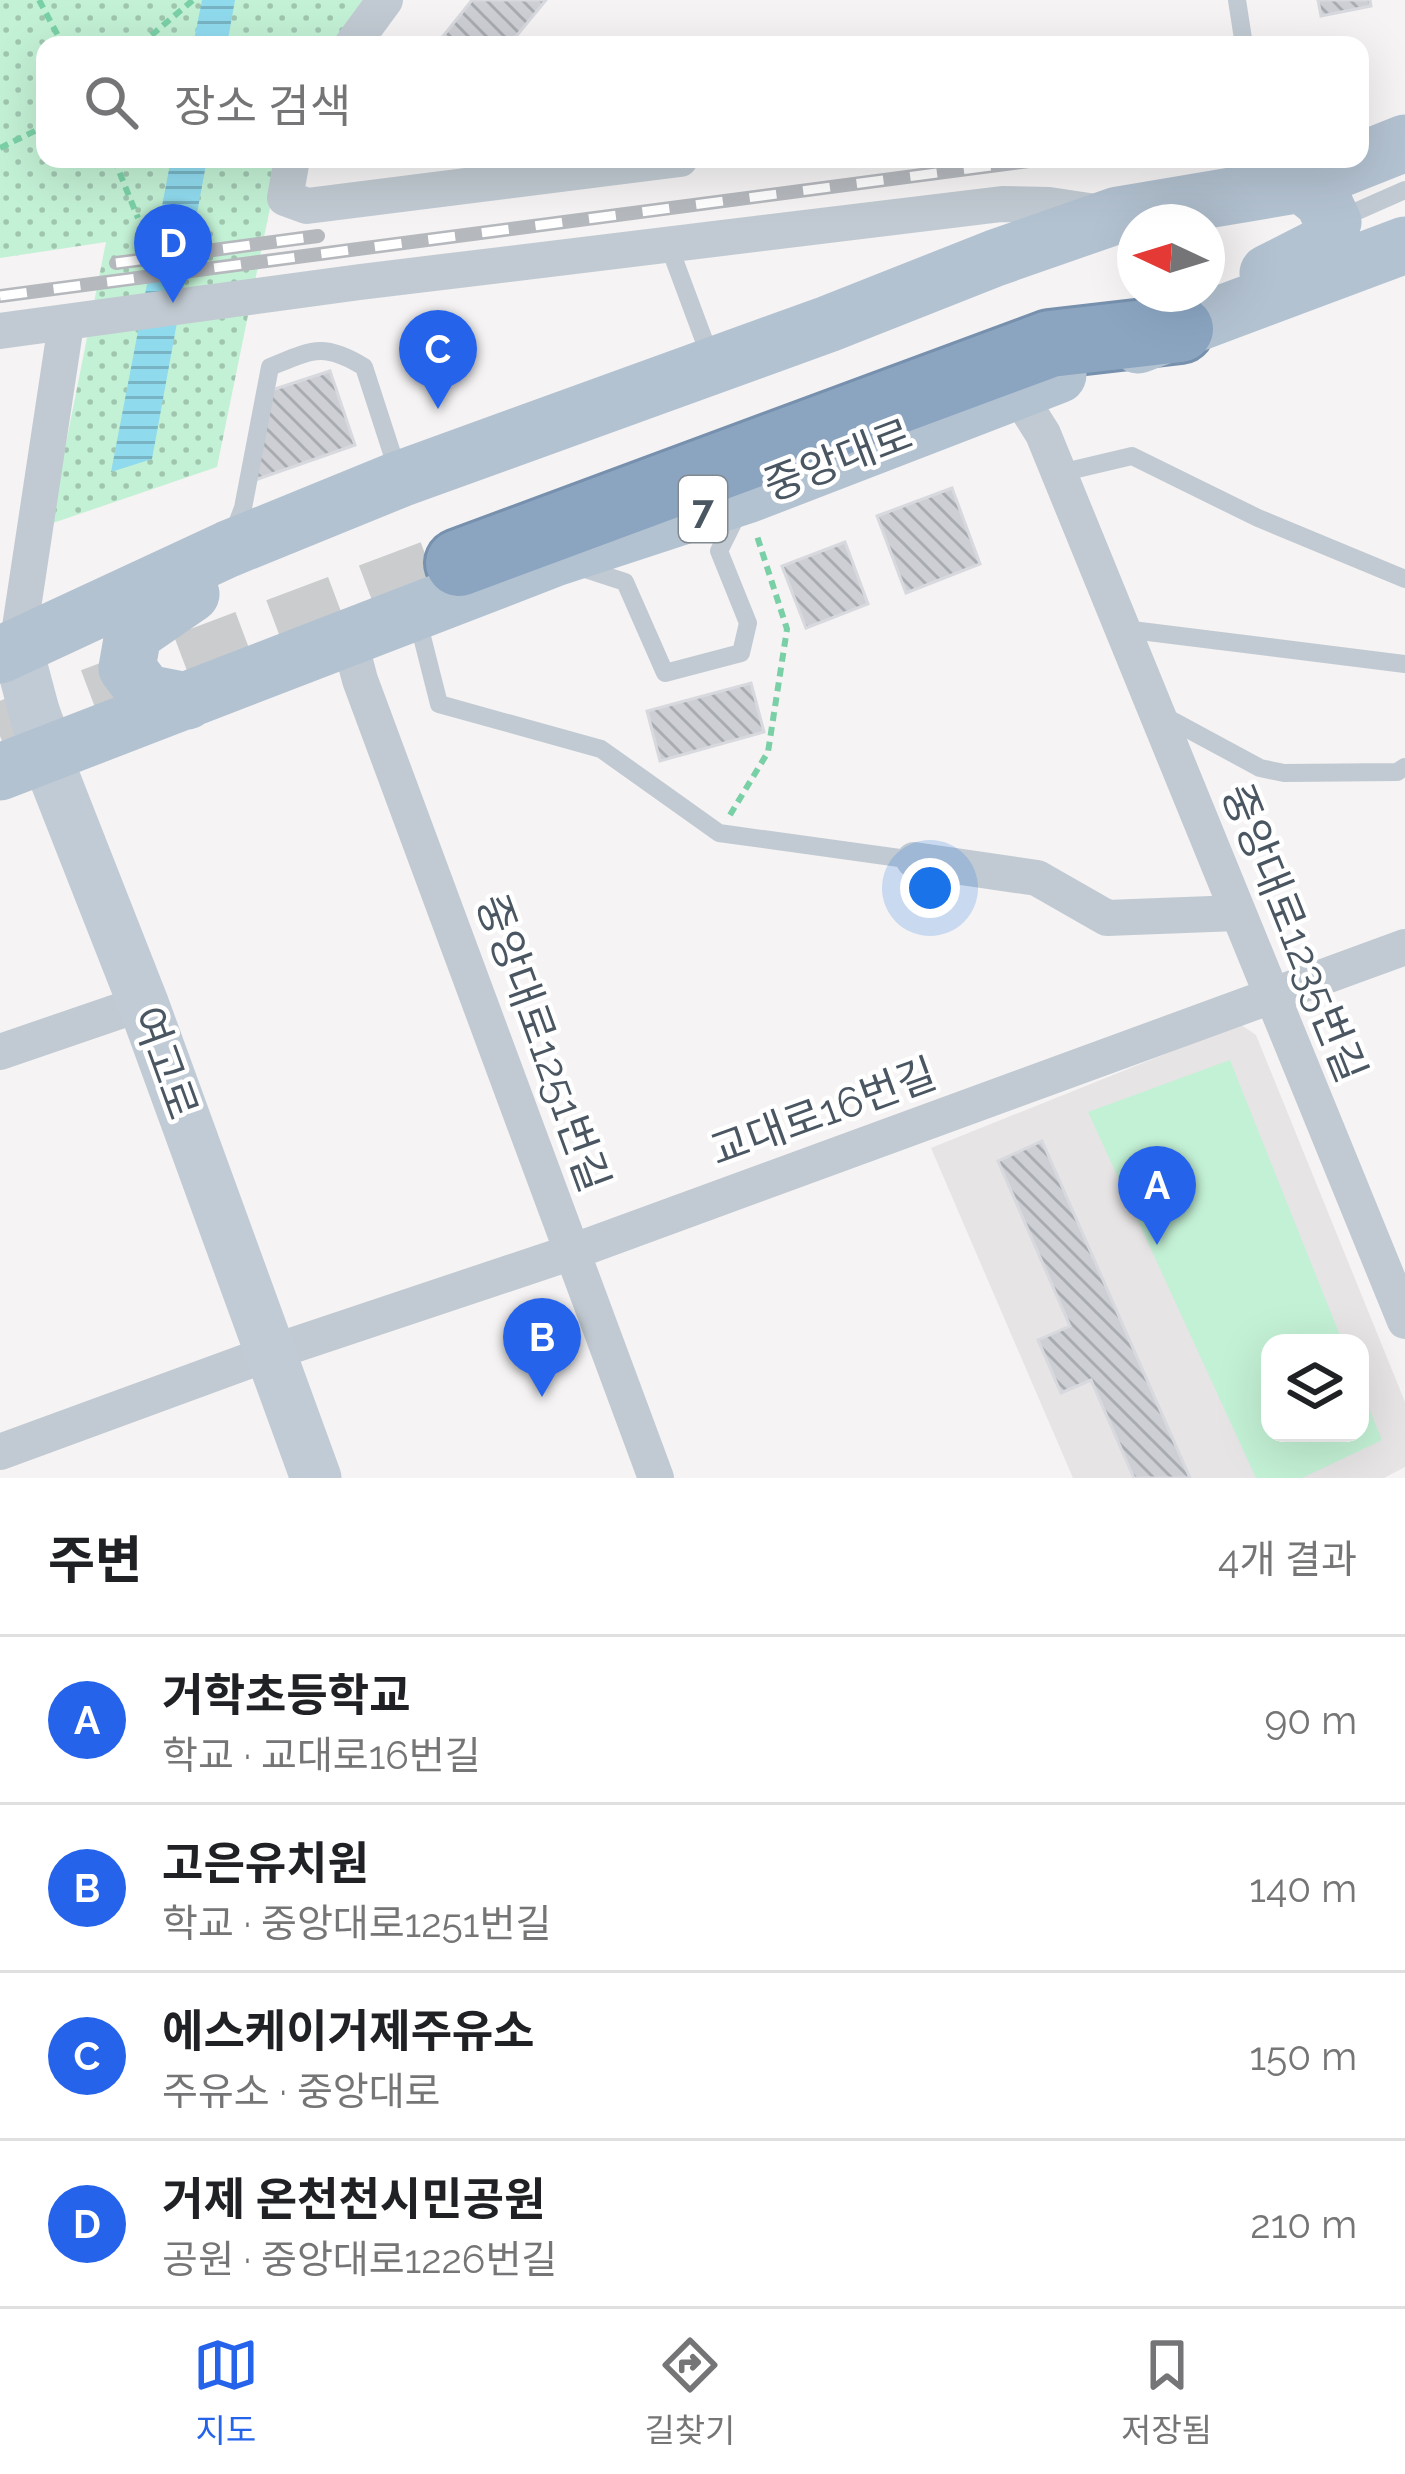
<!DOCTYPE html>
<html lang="ko">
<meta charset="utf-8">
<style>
body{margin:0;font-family:Raleway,"Noto Sans KR",sans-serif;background:#f2f2f2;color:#202124}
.controls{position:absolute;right:36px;bottom:36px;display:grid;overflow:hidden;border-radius:24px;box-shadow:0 12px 48px #0002}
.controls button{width:108px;height:108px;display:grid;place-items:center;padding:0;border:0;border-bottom:3px solid #e0e0e0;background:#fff;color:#202124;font:60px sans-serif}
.compass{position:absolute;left:1117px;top:204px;width:108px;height:108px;border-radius:50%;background:#fff;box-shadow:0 12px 48px #0002;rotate:274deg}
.you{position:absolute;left:930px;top:888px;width:42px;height:42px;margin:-30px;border:9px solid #fff;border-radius:50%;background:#1a73e8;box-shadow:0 0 0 18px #1a73e833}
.badge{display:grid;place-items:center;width:78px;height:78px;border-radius:50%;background:#2563eb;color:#fff;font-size:39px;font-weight:700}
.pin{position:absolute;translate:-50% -99px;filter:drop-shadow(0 3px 6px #0008)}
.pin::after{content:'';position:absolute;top:63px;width:42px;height:36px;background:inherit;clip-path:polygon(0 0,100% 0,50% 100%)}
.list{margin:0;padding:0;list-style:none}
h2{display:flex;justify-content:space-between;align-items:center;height:156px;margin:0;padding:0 48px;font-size:51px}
h2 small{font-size:39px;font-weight:400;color:#757577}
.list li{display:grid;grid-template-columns:78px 1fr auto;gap:36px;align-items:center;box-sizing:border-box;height:168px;padding:0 48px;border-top:3px solid #e0e0e0}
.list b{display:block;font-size:45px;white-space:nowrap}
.list p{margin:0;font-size:39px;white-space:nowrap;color:#757577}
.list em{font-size:39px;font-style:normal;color:#757577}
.icon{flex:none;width:66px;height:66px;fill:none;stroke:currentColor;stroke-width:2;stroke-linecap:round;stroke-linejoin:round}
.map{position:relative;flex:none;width:1405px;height:1478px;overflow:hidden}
.search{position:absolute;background:#fff;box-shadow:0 12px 48px #0002;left:36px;right:36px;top:36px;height:132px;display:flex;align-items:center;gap:30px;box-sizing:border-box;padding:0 42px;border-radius:24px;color:#757577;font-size:45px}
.sheet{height:828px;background:#fff}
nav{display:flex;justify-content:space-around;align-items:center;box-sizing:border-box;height:168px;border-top:3px solid #e0e0e0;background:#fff;font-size:33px;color:#757577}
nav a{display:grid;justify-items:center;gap:6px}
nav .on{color:#2563eb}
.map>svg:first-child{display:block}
.education{fill:#e6e4e5;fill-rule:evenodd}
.grass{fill:url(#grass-dots)}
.pitch{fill:#c3f1d5}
.water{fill:url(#water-rules)}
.building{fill:url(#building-back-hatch);stroke:#d7d9de;stroke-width:3}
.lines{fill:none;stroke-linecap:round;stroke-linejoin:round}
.highway-tunnel{stroke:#caccce;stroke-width:66;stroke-dasharray:66 33;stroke-linecap:butt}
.highway-casing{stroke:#7690ad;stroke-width:72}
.path{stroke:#7ad0a6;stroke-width:6;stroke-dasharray:9 6;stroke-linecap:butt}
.lane{stroke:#c1cad2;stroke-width:18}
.street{stroke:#c1cad2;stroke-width:36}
.secondary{stroke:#c1cbd6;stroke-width:51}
.primary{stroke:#b3c2d1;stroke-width:57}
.highway{stroke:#8ba5c1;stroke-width:66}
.rail-casing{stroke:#b5b8bd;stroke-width:14}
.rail{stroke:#fff;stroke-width:9;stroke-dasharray:27;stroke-linecap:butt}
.labels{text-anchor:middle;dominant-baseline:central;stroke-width:9;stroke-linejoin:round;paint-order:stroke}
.shield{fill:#fff;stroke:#808990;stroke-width:3}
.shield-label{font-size:39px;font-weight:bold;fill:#4a5661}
.street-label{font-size:42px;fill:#4a5661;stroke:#fff}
</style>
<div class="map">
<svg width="1405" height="1478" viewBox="0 0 1405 1478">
<defs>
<pattern id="grass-dots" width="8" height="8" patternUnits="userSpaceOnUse" patternTransform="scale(3)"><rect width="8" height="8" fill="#c3f1d5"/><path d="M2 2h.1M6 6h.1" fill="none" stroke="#a0c6b0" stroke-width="1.8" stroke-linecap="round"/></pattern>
<pattern id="water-rules" width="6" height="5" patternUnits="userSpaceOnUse" patternTransform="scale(3)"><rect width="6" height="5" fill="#90daee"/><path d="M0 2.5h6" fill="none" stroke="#78b4c4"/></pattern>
<pattern id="building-back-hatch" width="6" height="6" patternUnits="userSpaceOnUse" patternTransform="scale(3)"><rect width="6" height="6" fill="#cdcfd5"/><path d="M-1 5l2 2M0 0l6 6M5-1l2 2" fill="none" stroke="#a8abb0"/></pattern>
</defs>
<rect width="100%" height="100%" fill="#f5f3f3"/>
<path class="education" d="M 1240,1024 L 1256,1035 L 1405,1402 L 1405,1467 L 1384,1478 L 1073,1478 L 931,1148 ZM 1270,1343 L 1360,1343 L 1360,1433 L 1270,1433 Z"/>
<path class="grass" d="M 0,0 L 365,0 L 336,45 L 45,45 L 45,159 L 280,159 L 217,467 L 50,524 L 106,242 L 0,258 Z"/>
<path class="pitch" d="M 1230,1060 L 1343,1343 L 1270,1343 L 1270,1433 L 1360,1433 L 1360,1386 L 1382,1440 L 1302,1478 L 1256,1478 L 1088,1112 Z"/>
<path class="water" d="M 202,0 L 235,0 L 227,45 L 193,45 Z
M 171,159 L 207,159 L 152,459 L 111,472 Z"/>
<path class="building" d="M 472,0 L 546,0 L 509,45 L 436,45 Z
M 1318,0 L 1370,0 L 1371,6 L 1321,16 Z
M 330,371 L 355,445 L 255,480 L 272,390 Z
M 952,488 L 980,564 L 906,593 L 877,516 Z
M 845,542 L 868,604 L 806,628 L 782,566 Z
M 751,683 L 764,732 L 660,761 L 647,711 Z
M 1042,1141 L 1190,1478 L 1134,1478 L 1091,1380 L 1061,1393 L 1038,1340 L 1070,1326 L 998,1161 Z"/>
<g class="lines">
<path class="highway-tunnel" d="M 0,736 L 459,563"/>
<g class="highway-casing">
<path id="highway" d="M 459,563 L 1050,344 L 1180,329"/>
</g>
<path class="path" d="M 39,0 L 63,45
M 140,45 L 193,0
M 0,148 L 45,126
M 114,159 L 138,218
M 730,815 L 768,752 L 787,629 L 756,533"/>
<path class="lane" d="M 1237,0 L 1244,45
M 1337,220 L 1405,190
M 669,246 L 711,359
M 1060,473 L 1132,456 L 1258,518 L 1405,579
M 233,534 L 243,508 L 270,367 C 312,350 323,342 364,367 L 399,475
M 576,566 L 625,582 L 665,673 L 741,653 L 748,623 L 719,551 L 738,513
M 417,617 L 439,704 L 601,749 L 719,833 L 914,860
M 1124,629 L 1405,664
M 1160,714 L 1260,768 L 1284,773 L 1397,772 L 1405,767"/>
<path class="street" d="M 352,45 L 385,0
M 292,159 L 285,198 L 307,206 L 680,159
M 0,331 L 360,282 L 1002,204 L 1049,205 L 1102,213
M 1016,391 L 1043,434 L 1405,1321
M 349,638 L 360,680 L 656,1478
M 17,647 L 66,324
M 914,860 L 1037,878 L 1107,918 L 1237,913
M 0,1052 L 143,1003
M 0,1452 L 270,1353 L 572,1252 L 1405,947"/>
<path class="secondary" d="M 17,647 L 46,756 L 143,1003 L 316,1478"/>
<path class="primary" d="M 1268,273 L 1325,244 L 1333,222 L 1323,201 L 1302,184
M 1138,345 L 1405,245
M 0,655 L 228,549 L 400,479 L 828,324 L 995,258 L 1118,215 L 1302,184 L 1405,143
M 187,701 L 146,693 L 127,668 L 133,634 L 191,594
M 0,772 L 555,558 L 747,495 L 1058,375"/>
<use href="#highway" class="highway"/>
<g class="rail-casing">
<path id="rail" d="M 116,263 L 318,236
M 0,296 L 1044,159"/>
</g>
<use href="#rail" class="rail"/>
</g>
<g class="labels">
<rect class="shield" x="679" y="476" width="48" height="66" rx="9"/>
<g class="shield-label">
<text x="703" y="509">7</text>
</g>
<g class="street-label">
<text transform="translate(838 460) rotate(-21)">중앙대로</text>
<text transform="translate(1294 933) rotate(68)">중앙대로1235번길</text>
<text transform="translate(543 1043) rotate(70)">중앙대로1251번길</text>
<text transform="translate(165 1063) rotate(70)">여고로</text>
<text transform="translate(823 1112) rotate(-20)">교대로16번길</text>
</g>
</g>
</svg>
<div class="controls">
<button><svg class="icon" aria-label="layers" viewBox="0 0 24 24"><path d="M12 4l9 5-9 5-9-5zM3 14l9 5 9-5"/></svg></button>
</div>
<svg class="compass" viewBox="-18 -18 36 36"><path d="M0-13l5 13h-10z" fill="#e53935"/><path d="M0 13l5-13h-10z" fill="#757577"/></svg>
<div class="you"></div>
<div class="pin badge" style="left:1157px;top:1245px">A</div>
<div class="pin badge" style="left:542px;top:1397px">B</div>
<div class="pin badge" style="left:438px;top:409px">C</div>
<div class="pin badge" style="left:173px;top:303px">D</div>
<div class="search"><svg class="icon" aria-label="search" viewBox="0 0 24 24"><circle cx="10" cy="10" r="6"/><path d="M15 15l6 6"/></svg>장소 검색</div>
</div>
<section class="sheet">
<h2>주변<small>4개 결과</small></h2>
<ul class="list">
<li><span class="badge">A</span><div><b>거학초등학교</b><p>학교 · 교대로16번길</p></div><em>90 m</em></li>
<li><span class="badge">B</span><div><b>고은유치원</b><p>학교 · 중앙대로1251번길</p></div><em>140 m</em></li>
<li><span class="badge">C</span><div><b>에스케이거제주유소</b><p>주유소 · 중앙대로</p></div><em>150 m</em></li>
<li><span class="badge">D</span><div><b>거제 온천천시민공원</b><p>공원 · 중앙대로1226번길</p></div><em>210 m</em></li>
</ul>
</section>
<nav>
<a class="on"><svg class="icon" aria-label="map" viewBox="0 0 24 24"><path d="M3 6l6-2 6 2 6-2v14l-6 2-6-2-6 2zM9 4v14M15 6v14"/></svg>지도</a>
<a><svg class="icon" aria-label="directions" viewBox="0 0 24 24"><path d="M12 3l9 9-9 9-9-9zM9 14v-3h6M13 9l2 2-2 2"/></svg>길찾기</a>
<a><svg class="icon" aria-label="saved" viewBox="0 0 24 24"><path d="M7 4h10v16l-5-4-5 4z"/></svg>저장됨</a>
</nav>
